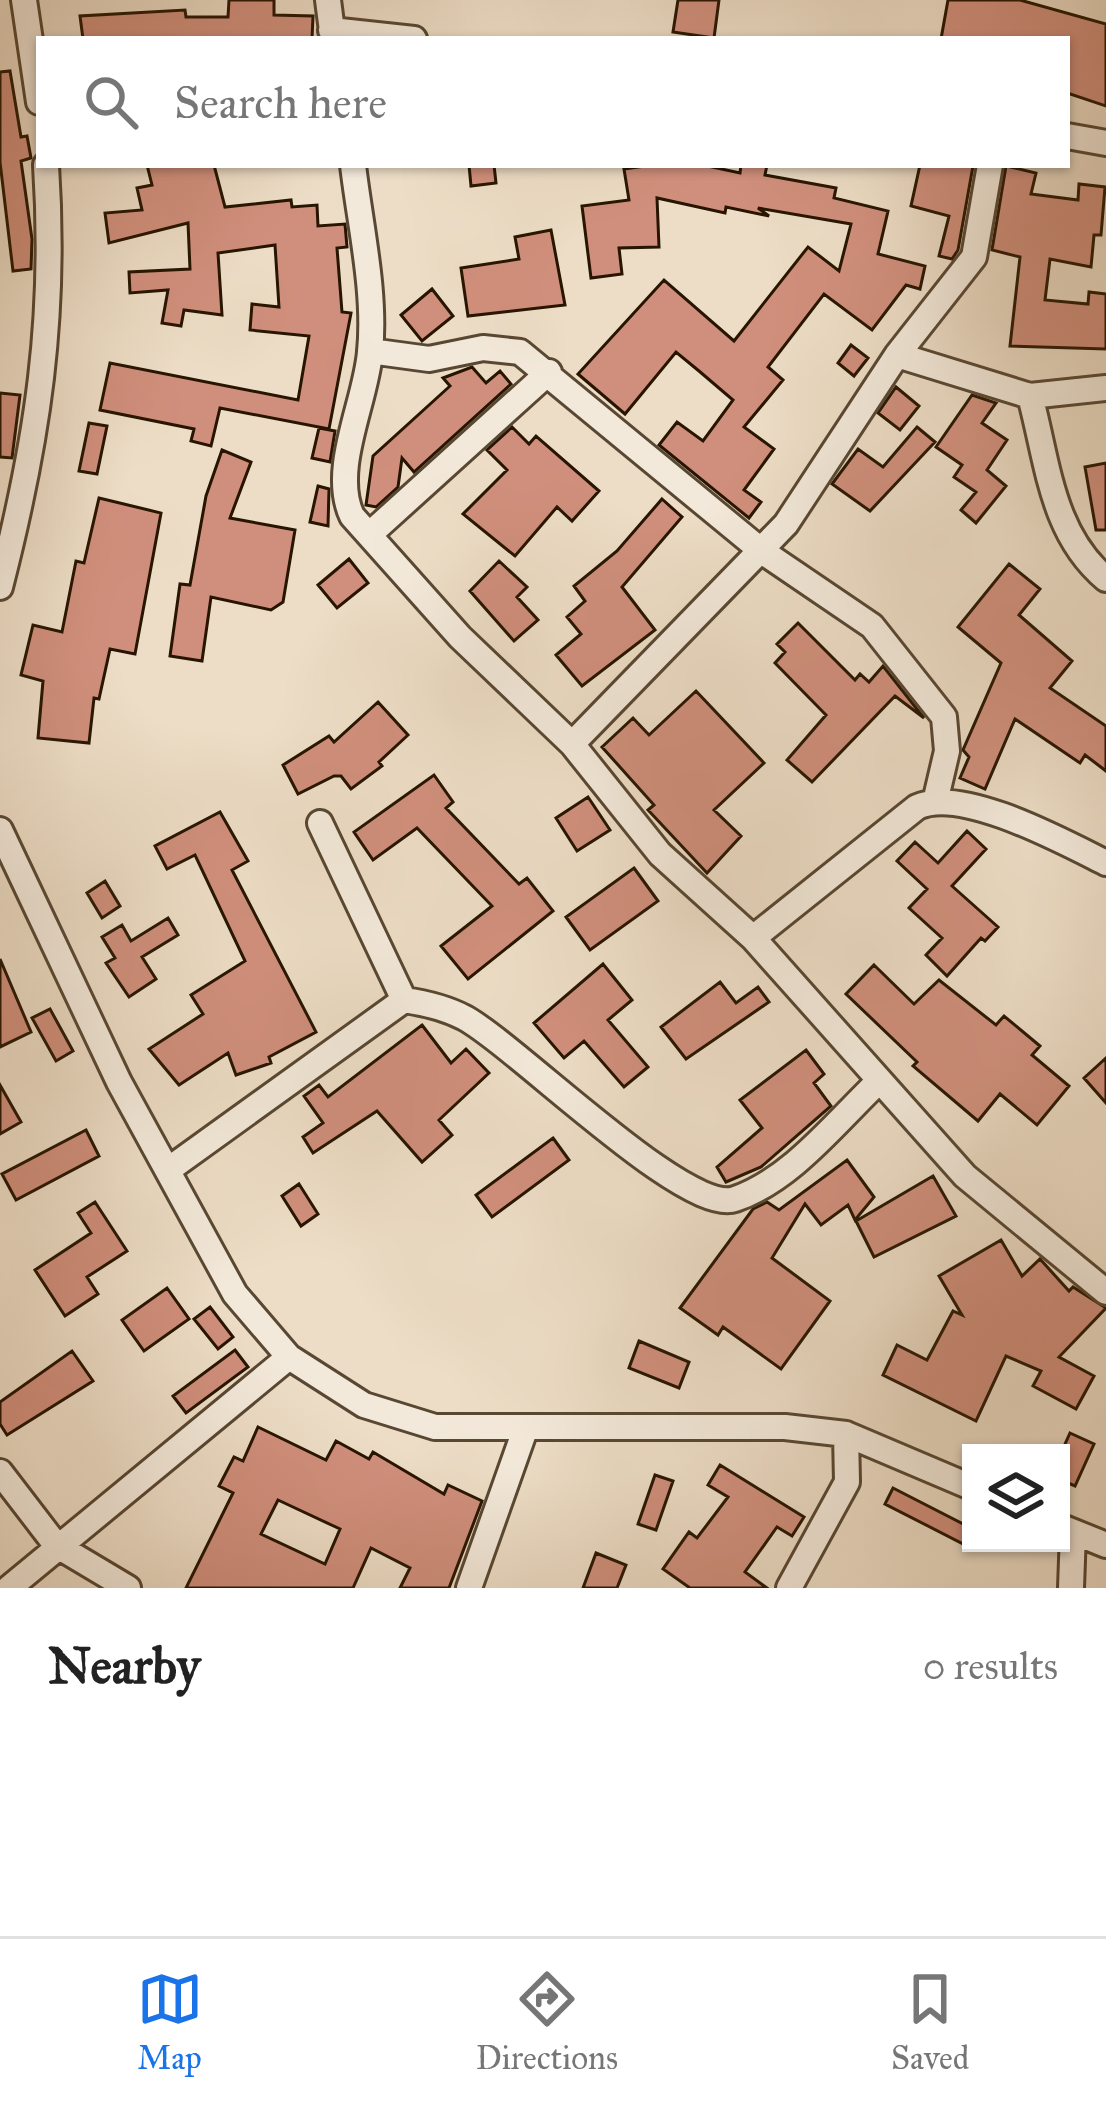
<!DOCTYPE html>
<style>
body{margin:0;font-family:"IM FELL Great Primer",serif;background:#f6f6f6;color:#222}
.controls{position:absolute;right:36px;bottom:36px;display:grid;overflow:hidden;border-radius:0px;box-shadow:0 3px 9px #0004}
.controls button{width:108px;height:108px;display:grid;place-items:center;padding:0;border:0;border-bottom:3px solid #e0e0e0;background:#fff;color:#222;font:60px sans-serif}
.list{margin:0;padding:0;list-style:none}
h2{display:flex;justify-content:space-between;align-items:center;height:156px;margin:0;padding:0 48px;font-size:51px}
h2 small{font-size:39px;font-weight:400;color:#767676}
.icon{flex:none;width:66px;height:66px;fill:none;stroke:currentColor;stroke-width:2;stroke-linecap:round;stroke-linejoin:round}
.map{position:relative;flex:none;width:1106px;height:1588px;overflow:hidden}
.search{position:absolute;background:#fff;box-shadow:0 3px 9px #0004;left:36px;right:36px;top:36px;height:132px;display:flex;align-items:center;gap:30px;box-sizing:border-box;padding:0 42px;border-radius:0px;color:#767676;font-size:45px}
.sheet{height:348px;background:#fff}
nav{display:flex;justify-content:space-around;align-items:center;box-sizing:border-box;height:168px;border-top:3px solid #e0e0e0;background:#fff;font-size:33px;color:#767676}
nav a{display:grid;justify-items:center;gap:6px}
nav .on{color:#1a73e8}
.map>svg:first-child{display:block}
.building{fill:#d08f7c;stroke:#271501;stroke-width:3;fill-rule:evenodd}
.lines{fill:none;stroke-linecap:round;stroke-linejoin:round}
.minor-casing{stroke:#584732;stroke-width:30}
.minor{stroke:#f3e9da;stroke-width:24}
</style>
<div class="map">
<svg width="1106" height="1588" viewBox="0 0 1106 1588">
<rect width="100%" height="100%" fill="#edddc6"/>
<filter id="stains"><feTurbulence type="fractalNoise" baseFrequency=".00167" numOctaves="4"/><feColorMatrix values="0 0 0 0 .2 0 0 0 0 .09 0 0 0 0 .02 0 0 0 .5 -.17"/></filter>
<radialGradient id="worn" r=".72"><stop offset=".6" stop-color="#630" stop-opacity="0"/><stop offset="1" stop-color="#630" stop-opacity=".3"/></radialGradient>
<path class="building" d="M 229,0 L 274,0 L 274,15 L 313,16 L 312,39 L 83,39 L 80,16 L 185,10 L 186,17 L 228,17 Z
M 678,0 L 719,0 L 714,38 L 673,32 Z
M 948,0 L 1020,0 L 1106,24 L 1106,106 L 1067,93 L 1067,39 L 941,39 Z
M 10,71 L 21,137 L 27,136 L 31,158 L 21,161 L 32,239 L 31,269 L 13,271 L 0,162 L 0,72 Z
M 147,165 L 214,165 L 225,207 L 291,200 L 292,207 L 317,205 L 318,226 L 345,224 L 347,247 L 337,248 L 342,312 L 351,313 L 329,429 L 220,408 L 211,446 L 191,441 L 194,429 L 100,410 L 110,363 L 298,400 L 309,336 L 250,330 L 252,304 L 279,307 L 275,245 L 218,253 L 222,315 L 184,310 L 181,326 L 162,323 L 168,290 L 130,293 L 129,272 L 190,269 L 188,223 L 109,243 L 105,213 L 142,210 L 137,188 L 152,185 Z
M 469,165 L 494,165 L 496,183 L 471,186 Z
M 652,165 L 703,165 L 740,173 L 741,165 L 767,165 L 765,175 L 836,188 L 834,198 L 888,211 L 878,254 L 925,266 L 920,289 L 906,285 L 872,330 L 824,294 L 768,367 L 783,380 L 744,427 L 774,449 L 744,490 L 761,502 L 749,518 L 659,445 L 677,422 L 703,441 L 733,400 L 699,371 L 676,352 L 625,414 L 578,374 L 664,280 L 734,341 L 808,247 L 839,271 L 851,224 L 758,208 L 769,216 L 726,207 L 725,213 L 657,198 L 659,247 L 619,248 L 622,274 L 591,278 L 582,206 L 629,200 L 624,169 Z
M 920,165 L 973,166 L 958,250 L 952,259 L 939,256 L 949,216 L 911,206 Z
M 1006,166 L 1036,173 L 1031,194 L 1078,200 L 1079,184 L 1105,187 L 1101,235 L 1094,235 L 1091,267 L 1050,259 L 1045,300 L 1088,304 L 1089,292 L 1106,294 L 1106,349 L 1010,346 L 1020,257 L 992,250 Z
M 551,230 L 565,305 L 468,316 L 461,268 L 519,259 L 515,237 Z
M 432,289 L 453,316 L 422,341 L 401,315 Z
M 851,345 L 868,358 L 854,376 L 838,363 Z
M 472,367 L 486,383 L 500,371 L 511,384 L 414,472 L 402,458 L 398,487 L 376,507 L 366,505 L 373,456 L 450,386 L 443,378 Z
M 896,387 L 919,406 L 900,430 L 878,413 Z
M 0,393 L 20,395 L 12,458 L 0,457 Z
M 972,395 L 996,403 L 982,423 L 1007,440 L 987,470 L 1006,486 L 976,523 L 961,510 L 976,492 L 954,477 L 962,465 L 936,447 Z
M 89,423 L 107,426 L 97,474 L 79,471 Z
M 512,427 L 529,444 L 536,436 L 599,491 L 572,521 L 557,507 L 515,556 L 463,514 L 507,470 L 487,450 Z
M 917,427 L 935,442 L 870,511 L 832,484 L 858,449 L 883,467 Z
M 319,428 L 335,431 L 330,462 L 312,458 Z
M 222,450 L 251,462 L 230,518 L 295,530 L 283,602 L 271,610 L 211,597 L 202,661 L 170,656 L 180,584 L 190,585 L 206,496 Z
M 1106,463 L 1106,530 L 1096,530 L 1085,467 Z
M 318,486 L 329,489 L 328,526 L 310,522 Z
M 99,498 L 161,513 L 135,654 L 110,649 L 99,699 L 94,698 L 89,743 L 38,738 L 43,681 L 21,675 L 33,625 L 62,632 L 76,561 L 84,563 Z
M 662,499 L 682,517 L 622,587 L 655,630 L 582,686 L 556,655 L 581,634 L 567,617 L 585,601 L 574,586 L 617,551 Z
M 349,559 L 368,583 L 337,608 L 318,585 Z
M 499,561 L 527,587 L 517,597 L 538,620 L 514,641 L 470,591 Z
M 1009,564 L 1040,589 L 1019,615 L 1072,661 L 1050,688 L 1106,726 L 1106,771 L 1085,755 L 1080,763 L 1015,719 L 985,789 L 960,778 L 969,757 L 963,750 L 1001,663 L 958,627 Z
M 798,623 L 855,680 L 860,674 L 869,682 L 883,666 L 924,718 L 895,696 L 812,782 L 787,760 L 826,715 L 775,663 L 785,652 L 777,644 Z
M 696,691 L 764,763 L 714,810 L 741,836 L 707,873 L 648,810 L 654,805 L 602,747 L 633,718 L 649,735 Z
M 378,702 L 408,735 L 379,762 L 382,766 L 351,789 L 341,776 L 334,776 L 298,794 L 283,765 L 329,736 L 334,742 Z
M 434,775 L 453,802 L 446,808 L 519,884 L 527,878 L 553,911 L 468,979 L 441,946 L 492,906 L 417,828 L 373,860 L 354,832 Z
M 588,797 L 610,830 L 577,851 L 556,818 Z
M 220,812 L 248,861 L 232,870 L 316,1032 L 269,1057 L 271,1063 L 236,1075 L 228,1053 L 179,1085 L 149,1049 L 203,1014 L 191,995 L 245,961 L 195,855 L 167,869 L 155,846 Z
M 967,831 L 986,849 L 952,886 L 998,927 L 985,941 L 981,938 L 947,976 L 926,955 L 942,938 L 909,908 L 927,889 L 897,861 L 915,842 L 938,863 Z
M 634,868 L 658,901 L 590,950 L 566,917 Z
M 105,881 L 120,906 L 102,918 L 87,893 Z
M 168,918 L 178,935 L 142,957 L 156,979 L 129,997 L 106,963 L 115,958 L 102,937 L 122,925 L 131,941 Z
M 0,959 L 31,1032 L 0,1047 Z
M 603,964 L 632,1000 L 608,1020 L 648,1067 L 624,1087 L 584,1041 L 564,1058 L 534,1023 Z
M 874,965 L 914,1004 L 939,980 L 996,1025 L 1004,1016 L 1040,1046 L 1032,1055 L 1069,1086 L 1037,1125 L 1000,1094 L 978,1121 L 913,1066 L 917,1062 L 846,994 Z
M 720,982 L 736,1003 L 758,987 L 769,1002 L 686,1059 L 661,1027 Z
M 50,1009 L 73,1051 L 56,1061 L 32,1018 Z
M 422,1025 L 451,1063 L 466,1049 L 489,1073 L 439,1120 L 452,1135 L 422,1162 L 377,1111 L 313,1153 L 303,1137 L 323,1123 L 304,1096 L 319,1085 L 328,1097 Z
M 806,1050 L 824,1074 L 814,1083 L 831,1106 L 761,1167 L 726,1182 L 717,1167 L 762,1128 L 740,1100 Z
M 1106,1058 L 1106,1103 L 1084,1078 Z
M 0,1085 L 21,1122 L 0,1134 Z
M 86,1130 L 99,1156 L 16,1200 L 2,1174 Z
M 553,1138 L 569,1160 L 492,1217 L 476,1195 Z
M 847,1160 L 874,1197 L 855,1220 L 848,1205 L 821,1225 L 805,1204 L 772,1258 L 830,1301 L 781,1369 L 723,1327 L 718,1335 L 680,1308 L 753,1209 L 767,1202 L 779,1210 Z
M 933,1176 L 956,1216 L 874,1257 L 856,1221 Z
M 299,1184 L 318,1214 L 301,1226 L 282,1196 Z
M 95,1202 L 127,1251 L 87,1277 L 98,1294 L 65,1316 L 35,1270 L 91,1233 L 78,1213 Z
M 1001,1240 L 1022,1276 L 1040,1259 L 1069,1291 L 1073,1287 L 1106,1308 L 1059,1357 L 1094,1376 L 1076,1409 L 1033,1386 L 1041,1371 L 1006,1356 L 976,1421 L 883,1375 L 897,1345 L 927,1360 L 953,1311 L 962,1315 L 939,1276 Z
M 167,1288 L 189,1319 L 144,1351 L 122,1320 Z
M 210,1307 L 233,1337 L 218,1349 L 194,1319 Z
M 639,1341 L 689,1362 L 679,1388 L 629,1368 Z
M 235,1350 L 248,1367 L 186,1413 L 173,1396 Z
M 72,1351 L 93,1381 L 7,1435 L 0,1424 L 0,1402 Z
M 258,1427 L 326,1460 L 336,1441 L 369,1459 L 373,1452 L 444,1494 L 448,1485 L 482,1501 L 449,1588 L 400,1588 L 410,1568 L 371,1548 L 353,1588 L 186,1588 L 233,1493 L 219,1486 L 234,1457 L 243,1461 ZM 278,1500 L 340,1529 L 325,1564 L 261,1534 Z
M 1070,1433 L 1094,1444 L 1075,1486 L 1061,1480 L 1061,1453 Z
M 720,1465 L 804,1517 L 792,1536 L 777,1527 L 745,1572 L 767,1588 L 690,1588 L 663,1569 L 689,1532 L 697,1538 L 728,1497 L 708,1485 Z
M 655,1475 L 673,1481 L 656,1530 L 638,1524 Z
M 893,1488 L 971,1528 L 971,1548 L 885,1504 Z
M 596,1553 L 626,1565 L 617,1588 L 583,1588 Z"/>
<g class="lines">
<g class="minor-casing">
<path id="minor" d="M 24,0 L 39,102
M 328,0 L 333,39
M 331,30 L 414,39
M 1067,136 L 1106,143
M 353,165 C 360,225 376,292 370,352 C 366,402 330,469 352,516 L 460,637 L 572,744 L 660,854 L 753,938 L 965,1176 L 1106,1292
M 370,351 L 429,359 L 483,348 L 520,352 L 763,552 L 872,626 L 944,717 L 947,751 L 936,798
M 897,355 L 1030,396 L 1106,388
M 1030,396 C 1048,462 1051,533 1106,579
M 370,534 L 549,372
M 0,587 C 38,439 56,318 46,165
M 572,744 L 786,524 L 897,355 L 974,257 L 990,165
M 320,823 L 404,1000 C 425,1003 446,1008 465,1018 C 520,1049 686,1216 735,1199 C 791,1180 835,1123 877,1083
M 0,830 L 119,1082 L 235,1294 L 289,1357 L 364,1405 L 435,1427 L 785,1427 L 846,1434 L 971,1487
M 753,938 L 917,807 C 961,786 1062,841 1106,863
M 168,1170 L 404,1000
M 0,1472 L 56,1545 L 128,1588
M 1064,1528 L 1106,1545
M 9,1588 L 289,1357
M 469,1588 L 526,1427
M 789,1588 L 847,1482 L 846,1434
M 1071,1588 L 1073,1532"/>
</g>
<use href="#minor" class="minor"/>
</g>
<rect width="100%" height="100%" filter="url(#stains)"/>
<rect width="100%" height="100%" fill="url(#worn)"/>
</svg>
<div class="controls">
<button><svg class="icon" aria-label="layers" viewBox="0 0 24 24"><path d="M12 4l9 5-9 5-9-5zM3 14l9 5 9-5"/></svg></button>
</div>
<div class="search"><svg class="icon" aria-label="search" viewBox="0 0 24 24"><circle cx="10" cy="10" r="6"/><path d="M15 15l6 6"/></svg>Search here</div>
</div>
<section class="sheet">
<h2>Nearby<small>0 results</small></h2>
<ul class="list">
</ul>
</section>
<nav>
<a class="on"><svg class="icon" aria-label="map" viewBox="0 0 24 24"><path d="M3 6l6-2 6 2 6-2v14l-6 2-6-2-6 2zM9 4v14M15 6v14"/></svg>Map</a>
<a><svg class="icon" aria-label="directions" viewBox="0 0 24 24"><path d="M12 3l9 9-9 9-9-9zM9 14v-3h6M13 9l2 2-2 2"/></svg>Directions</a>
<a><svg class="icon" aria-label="saved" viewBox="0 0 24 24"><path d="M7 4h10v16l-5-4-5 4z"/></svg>Saved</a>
</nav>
